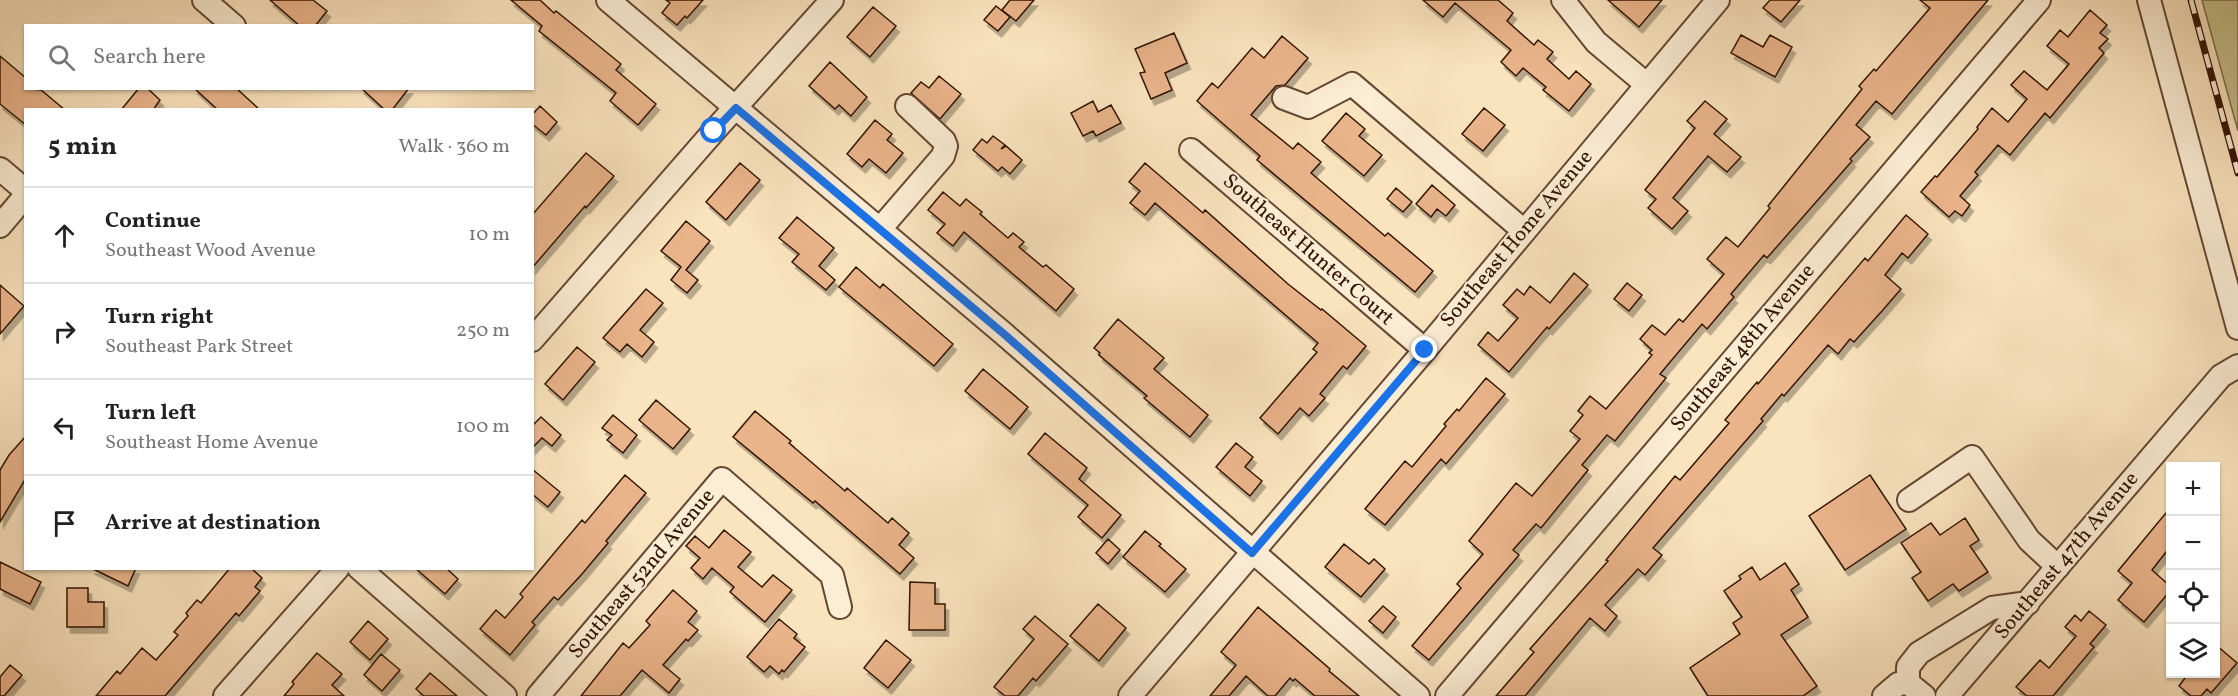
<!DOCTYPE html>
<meta charset="utf-8">
<style>
body{margin:0;font-family:Vollkorn,serif;background:#f2f2f2;color:#222}
.controls{position:absolute;right:18px;bottom:18px;display:grid;overflow:hidden;border-radius:0px;box-shadow:0 2px 4px #0004}
.controls button{width:54px;height:54px;display:grid;place-items:center;padding:0;border:0;border-bottom:2px solid #e0e0e0;background:#fff;color:#222;font:30px sans-serif}
.stop{position:absolute;width:18px;height:18px;margin:-14px;border:4px solid #1a73e8;border-radius:50%;background:#fff}
.stop.end{background:#1a73e8;border-color:#fff;box-shadow:0 2px 6px #0008}
.list{margin:0;padding:0;list-style:none}
h2{display:flex;justify-content:space-between;align-items:center;height:78px;margin:0;padding:0 24px;font-size:26px}
h2 small{font-size:20px;font-weight:400;color:#767676}
.list li{display:grid;grid-template-columns:39px 1fr auto;gap:18px;align-items:center;box-sizing:border-box;height:96px;padding:0 24px;border-top:2px solid #e0e0e0}
.list b{display:block;font-size:22px;white-space:nowrap}
.list p{margin:0;font-size:20px;white-space:nowrap;color:#767676}
.list em{font-size:20px;font-style:normal;color:#767676}
.icon{flex:none;width:33px;height:33px;fill:none;stroke:currentColor;stroke-width:2;stroke-linecap:round;stroke-linejoin:round}
.map{position:relative;flex:none;width:2238px;height:696px;overflow:hidden}
.search{position:absolute;background:#fff;box-shadow:0 2px 4px #0004;left:24px;top:24px;width:510px;height:66px;display:flex;align-items:center;gap:15px;box-sizing:border-box;padding:0 21px;border-radius:0px;color:#767676;font-size:22px}
.panel{position:absolute;background:#fff;box-shadow:0 2px 4px #0004;left:24px;top:108px;width:510px;height:462px;border-radius:0px}
.map>svg:first-child{display:block}
.green{fill:#c6c18c;stroke:#7c6a48;stroke-width:1.5}
.building{fill:#eab48b;stroke:#321303;stroke-width:1.5;filter:url(#shadow)}
.lines{fill:none;stroke-linecap:round;stroke-linejoin:round}
.minor-casing{stroke:#644732;stroke-width:26}
.minor{stroke:#fcedd5;stroke-width:22}
.rail-casing{stroke:#321303;stroke-width:7}
.rail{stroke:#fcedd5;stroke-width:4.5;stroke-dasharray:14;stroke-linecap:butt}
.route{stroke:#1a73e8;stroke-width:8}
.labels{text-anchor:middle;dominant-baseline:central;stroke-width:4.5;stroke-linejoin:round;paint-order:stroke}
.street-label{font-size:21px;fill:#321303;stroke:#fcedd5}
</style>
<div class="map">
<svg width="2238" height="696" viewBox="0 0 2238 696">
<defs>
<filter id="shadow"><feDropShadow dx="3.5" dy="6" stdDeviation="0" flood-color="#0004"/></filter>
</defs>
<rect width="100%" height="100%" fill="#fae4be"/>
<filter id="stains"><feTurbulence type="fractalNoise" baseFrequency=".00333" numOctaves="4"/><feColorMatrix values="0 0 0 0 .2 0 0 0 0 .09 0 0 0 0 .02 0 0 0 .5 -.17"/></filter>
<radialGradient id="worn" r=".72"><stop offset=".6" stop-color="#630" stop-opacity="0"/><stop offset="1" stop-color="#630" stop-opacity=".3"/></radialGradient>
<path class="green" d="M 2202,0 L 2238,0 L 2238,131 Z"/>
<path class="building" d="M 270,0 L 313,0 L 327,11 L 315,26 L 300,26 Z
M 511,0 L 540,0 L 554,13 L 556,11 L 621,64 L 616,70 L 656,104 L 638,125 L 610,101 L 616,93 L 539,31 L 542,26 Z
M 666,0 L 703,0 L 687,18 L 685,16 L 677,25 L 662,13 L 670,3 Z
M 1010,0 L 1034,0 L 1016,21 L 1002,10 Z
M 1423,0 L 1498,0 L 1513,13 L 1507,21 L 1534,45 L 1538,40 L 1553,52 L 1547,59 L 1569,79 L 1576,71 L 1591,84 L 1569,111 L 1543,90 L 1546,87 L 1523,68 L 1516,76 L 1501,62 L 1511,50 L 1455,3 L 1443,17 Z
M 1608,0 L 1662,0 L 1639,27 Z
M 1770,0 L 1800,0 L 1781,22 L 1763,8 Z
M 1920,0 L 1988,0 L 1892,114 L 1876,101 L 1856,125 L 1870,137 L 1850,159 L 1852,161 L 1767,258 L 1764,255 L 1731,294 L 1734,297 L 1707,329 L 1702,324 L 1660,374 L 1666,378 L 1615,441 L 1607,435 L 1582,465 L 1588,470 L 1541,528 L 1536,524 L 1513,550 L 1519,555 L 1429,660 L 1412,646 L 1461,588 L 1457,584 L 1483,554 L 1469,541 L 1516,483 L 1532,496 L 1580,439 L 1570,431 L 1583,415 L 1578,411 L 1590,396 L 1606,409 L 1652,355 L 1649,353 L 1652,350 L 1640,339 L 1652,325 L 1665,335 L 1679,319 L 1683,322 L 1724,274 L 1707,259 L 1726,237 L 1738,247 L 1770,208 L 1768,206 L 1862,89 L 1859,86 L 1874,69 L 1876,71 L 1930,8 Z
M 996,6 L 1010,17 L 998,31 L 984,20 Z
M 873,7 L 896,26 L 870,57 L 847,37 Z
M 2090,10 L 2107,25 L 2100,33 L 2108,39 L 2099,48 L 2104,53 L 2050,118 L 2045,113 L 2010,155 L 1998,145 L 1975,172 L 1978,175 L 1960,196 L 1970,205 L 1962,216 L 1955,211 L 1949,217 L 1921,192 L 1935,176 L 1937,177 L 1978,129 L 1977,127 L 1992,108 L 2008,122 L 2027,99 L 2011,85 L 2024,71 L 2047,90 L 2069,64 L 2047,46 L 2060,30 L 2068,37 Z
M 1174,33 L 1187,63 L 1165,73 L 1172,90 L 1151,99 L 1140,73 L 1145,72 L 1135,49 Z
M 1741,35 L 1763,47 L 1770,35 L 1792,47 L 1775,77 L 1731,53 Z
M 1282,36 L 1308,58 L 1285,85 L 1276,86 L 1251,115 L 1293,149 L 1298,143 L 1321,162 L 1311,173 L 1385,236 L 1388,233 L 1433,271 L 1415,292 L 1257,160 L 1260,156 L 1197,101 L 1212,83 L 1218,88 L 1252,48 L 1264,58 Z
M 0,56 L 26,78 L 26,88 L 41,90 L 65,110 L 26,110 L 26,125 L 0,104 Z
M 830,62 L 867,97 L 851,116 L 839,105 L 835,109 L 809,86 Z
M 939,76 L 961,94 L 940,119 L 911,93 L 921,82 L 929,88 Z
M 139,88 L 147,88 L 160,100 L 153,110 L 121,110 Z
M 194,88 L 236,88 L 260,110 L 218,110 Z
M 361,88 L 409,88 L 392,110 L 385,110 Z
M 1093,101 L 1098,112 L 1111,105 L 1121,123 L 1096,136 L 1093,131 L 1083,136 L 1071,113 Z
M 1705,101 L 1727,119 L 1714,134 L 1741,157 L 1727,172 L 1708,156 L 1673,198 L 1688,211 L 1672,229 L 1648,208 L 1656,199 L 1645,190 L 1695,128 L 1687,121 Z
M 540,106 L 557,122 L 546,135 L 532,124 L 532,115 Z
M 1484,108 L 1505,125 L 1483,151 L 1462,134 Z
M 1346,113 L 1365,129 L 1359,136 L 1382,155 L 1364,176 L 1322,141 Z
M 875,120 L 892,134 L 887,140 L 903,153 L 886,173 L 869,159 L 862,167 L 847,154 Z
M 993,136 L 1005,145 L 1001,149 L 1006,146 L 1022,160 L 1010,174 L 1002,167 L 998,171 L 973,150 L 982,139 L 987,143 Z
M 586,153 L 614,176 L 586,208 L 585,206 L 532,268 L 532,215 Z
M 740,163 L 760,180 L 726,220 L 706,202 Z
M 1145,163 L 1203,213 L 1205,210 L 1288,284 L 1321,310 L 1322,309 L 1366,346 L 1347,369 L 1343,366 L 1320,394 L 1325,398 L 1309,416 L 1300,408 L 1278,434 L 1260,418 L 1317,352 L 1313,349 L 1318,343 L 1155,203 L 1145,215 L 1130,203 L 1140,191 L 1129,182 Z
M 1432,185 L 1455,205 L 1446,216 L 1437,209 L 1431,217 L 1416,204 Z
M 1396,188 L 1412,202 L 1403,212 L 1387,199 Z
M 943,192 L 960,206 L 966,199 L 982,212 L 980,214 L 1008,238 L 1013,233 L 1024,242 L 1019,247 L 1043,267 L 1046,265 L 1074,289 L 1056,311 L 964,232 L 953,246 L 937,233 L 945,224 L 928,210 Z
M 1906,215 L 1928,234 L 1908,258 L 1902,253 L 1885,275 L 1901,289 L 1882,311 L 1854,342 L 1850,339 L 1838,354 L 1828,345 L 1784,396 L 1782,394 L 1761,419 L 1763,421 L 1653,548 L 1662,555 L 1645,575 L 1638,569 L 1605,605 L 1617,616 L 1605,631 L 1590,618 L 1525,696 L 1496,696 L 1534,652 L 1530,649 L 1608,561 L 1606,560 L 1675,476 L 1680,480 L 1729,423 L 1725,420 L 1757,382 L 1758,384 L 1865,258 L 1868,261 Z
M 797,217 L 834,248 L 819,266 L 835,280 L 826,290 L 792,262 L 799,254 L 779,238 Z
M 686,221 L 710,241 L 686,270 L 698,280 L 687,293 L 671,280 L 681,267 L 661,251 Z
M 856,267 L 880,288 L 883,284 L 953,344 L 934,366 L 839,287 Z
M 1574,273 L 1588,285 L 1549,329 L 1547,327 L 1509,372 L 1478,345 L 1488,332 L 1498,341 L 1518,318 L 1503,305 L 1517,289 L 1524,295 L 1530,286 L 1550,303 Z
M 1627,283 L 1642,295 L 1629,311 L 1614,299 Z
M 0,285 L 24,306 L 0,334 Z
M 646,289 L 663,303 L 640,330 L 654,342 L 642,357 L 627,344 L 620,352 L 603,338 Z
M 1118,319 L 1164,358 L 1154,369 L 1208,415 L 1190,437 L 1144,398 L 1147,396 L 1099,355 L 1100,353 L 1094,348 Z
M 577,347 L 595,362 L 563,400 L 545,384 Z
M 983,369 L 1028,407 L 1010,429 L 965,391 Z
M 1486,378 L 1505,394 L 1446,464 L 1441,459 L 1385,525 L 1365,509 L 1405,461 L 1412,467 L 1446,426 L 1444,424 L 1457,409 L 1459,411 Z
M 656,400 L 690,429 L 673,449 L 639,420 Z
M 755,411 L 791,441 L 789,443 L 845,491 L 847,488 L 888,523 L 892,518 L 909,533 L 899,545 L 914,558 L 900,574 L 815,501 L 813,503 L 733,437 Z
M 613,415 L 637,435 L 623,453 L 607,440 L 612,435 L 602,428 Z
M 541,417 L 561,435 L 552,446 L 542,438 L 532,448 L 532,426 Z
M 1045,433 L 1087,468 L 1079,479 L 1121,515 L 1102,538 L 1078,517 L 1088,505 L 1028,454 Z
M 26,436 L 26,478 L 0,522 L 0,470 L 9,455 Z
M 1236,443 L 1253,457 L 1245,467 L 1262,481 L 1250,496 L 1216,467 Z
M 532,469 L 560,492 L 548,507 L 532,494 Z
M 625,475 L 646,493 L 606,541 L 608,543 L 582,574 L 558,600 L 554,597 L 532,622 L 535,625 L 510,655 L 480,629 L 496,610 L 505,618 L 523,597 L 520,594 L 555,552 L 582,520 L 585,523 Z
M 1870,475 L 1906,529 L 1845,570 L 1809,516 Z
M 2170,508 L 2170,547 L 2152,570 L 2170,586 L 2170,591 L 2144,622 L 2118,600 L 2132,583 L 2118,571 Z
M 1965,518 L 1979,540 L 1970,546 L 1988,572 L 1959,591 L 1953,584 L 1928,601 L 1912,578 L 1921,572 L 1901,543 L 1931,523 L 1940,535 Z
M 724,530 L 751,552 L 738,567 L 762,587 L 773,575 L 792,590 L 765,622 L 730,592 L 734,587 L 712,568 L 703,579 L 691,568 L 700,558 L 686,546 L 695,536 L 709,548 Z
M 1145,531 L 1161,544 L 1159,546 L 1186,569 L 1165,592 L 1123,557 Z
M 1108,539 L 1120,550 L 1108,564 L 1096,553 Z
M 1344,544 L 1369,564 L 1374,559 L 1385,569 L 1361,597 L 1325,567 Z
M 0,562 L 41,582 L 30,604 L 0,589 Z
M 1785,563 L 1799,584 L 1791,590 L 1808,617 L 1781,635 L 1817,686 L 1803,696 L 1708,696 L 1690,668 L 1740,634 L 1733,623 L 1742,617 L 1724,591 L 1741,579 L 1739,576 L 1752,567 L 1760,580 Z
M 91,568 L 136,568 L 128,586 Z
M 230,568 L 251,568 L 262,578 L 255,587 L 260,591 L 239,616 L 236,613 L 165,696 L 96,696 L 117,671 L 120,674 L 142,648 L 156,660 L 178,635 L 174,632 L 188,616 L 186,613 L 197,600 L 201,603 Z
M 415,568 L 446,568 L 458,579 L 445,594 Z
M 910,582 L 935,583 L 935,604 L 945,604 L 945,630 L 909,630 Z
M 67,588 L 88,588 L 88,602 L 104,602 L 104,627 L 67,627 Z
M 673,590 L 697,611 L 688,622 L 698,630 L 688,641 L 686,639 L 663,665 L 680,679 L 669,693 L 642,670 L 620,696 L 581,696 L 623,643 L 629,648 L 650,625 L 646,621 Z
M 1098,604 L 1126,628 L 1099,661 L 1070,636 Z
M 1383,606 L 1396,617 L 1383,633 L 1369,621 Z
M 1258,607 L 1330,669 L 1329,671 L 1359,696 L 1315,696 L 1295,679 L 1293,681 L 1290,678 L 1275,696 L 1268,696 L 1246,676 L 1229,696 L 1210,696 L 1236,665 L 1221,652 Z
M 2089,611 L 2106,625 L 2090,644 L 2094,647 L 2053,696 L 2027,696 L 2016,687 L 2040,660 L 2049,668 L 2076,636 L 2065,627 L 2075,615 L 2081,621 Z
M 1035,616 L 1068,644 L 1036,681 L 1033,678 L 1018,696 L 1005,696 L 994,687 L 1034,639 L 1023,629 Z
M 779,619 L 797,634 L 794,638 L 805,647 L 784,672 L 782,670 L 779,674 L 770,666 L 764,672 L 747,657 Z
M 368,621 L 388,639 L 370,660 L 350,642 Z
M 886,640 L 911,660 L 888,688 L 864,668 Z
M 2216,645 L 2237,663 L 2211,693 L 2207,689 L 2201,696 L 2191,696 L 2179,686 L 2188,674 L 2216,674 Z
M 317,653 L 342,674 L 332,685 L 344,696 L 284,696 L 294,684 L 292,682 Z
M 381,654 L 400,670 L 382,691 L 364,675 Z
M 10,665 L 22,675 L 4,696 L 0,696 L 0,677 Z
M 430,673 L 457,696 L 424,696 L 416,689 Z"/>
<g class="lines">
<g class="minor-casing">
<path id="minor" d="M 204,0 L 234,26
M 608,0 L 1004,334 L 1418,696
M 1563,0 L 1596,42 L 1646,84
M 2149,0 L 2238,328
M 1284,98 L 1308,107 L 1352,84 L 1524,231
M 1191,150 L 1425,350
M 0,169 L 26,191
M 0,226 L 26,195
M 880,229 L 943,156 L 946,146 L 944,141 L 907,106
M 532,340 L 714,131 L 832,0
M 1909,500 L 1972,457 L 2029,540 L 2058,567
M 359,568 L 505,696
M 1908,683 L 1908,667 L 1919,653 L 1992,608 L 2028,603
M 225,696 L 338,568
M 538,696 L 722,479 L 832,575 L 840,607
M 1130,696 L 1425,350 L 1718,0
M 1447,696 L 2039,0
M 1884,696 L 1898,684 L 1908,683 L 1924,696
M 1947,696 L 2221,376 L 2238,366"/>
</g>
<use href="#minor" class="minor"/>
<g class="rail-casing">
<path id="rail" d="M 2191,0 L 2238,173"/>
</g>
<use href="#rail" class="rail"/>
</g>
<g class="lines">
<path class="route" d="M 714,131 L 736,108 L 1004,334 L 1252,553 L 1425,350"/>
</g>
<g class="labels">
<g class="street-label">
<text transform="translate(1517 239) rotate(-50)">Southeast Home Avenue</text>
<text transform="translate(1308 250) rotate(41)">Southeast Hunter Court</text>
<text transform="translate(1743 348) rotate(-50)">Southeast 48th Avenue</text>
<text transform="translate(2067 556) rotate(-50)">Southeast 47th Avenue</text>
<text transform="translate(642 574) rotate(-50)">Southeast 52nd Avenue</text>
</g>
</g>
<rect width="100%" height="100%" filter="url(#stains)"/>
<rect width="100%" height="100%" fill="url(#worn)"/>
</svg>
<div class="controls">
<button>+</button>
<button>−</button>
<button><svg class="icon" aria-label="locate" viewBox="0 0 24 24"><circle cx="12" cy="12" r="6"/><path d="M12 2v4M12 18v4M2 12h4M18 12h4"/></svg></button>
<button><svg class="icon" aria-label="layers" viewBox="0 0 24 24"><path d="M12 4l9 5-9 5-9-5zM3 14l9 5 9-5"/></svg></button>
</div>
<div class="stop" style="left:714px;top:131px"></div>
<div class="stop end" style="left:1425px;top:350px"></div>
<div class="search"><svg class="icon" aria-label="search" viewBox="0 0 24 24"><circle cx="10" cy="10" r="6"/><path d="M15 15l6 6"/></svg>Search here</div>
<section class="panel">
<h2>5 min<small>Walk · 360 m</small></h2>
<ul class="list">
<li><svg class="icon" aria-label="ahead" viewBox="0 0 24 24"><path d="M12 20V5M6 11l6-6 6 6"/></svg><div><b>Continue</b><p>Southeast Wood Avenue</p></div><em>10 m</em></li>
<li><svg class="icon" aria-label="right" viewBox="0 0 24 24"><path d="M7 20v-9h11M14 6l5 5-5 5"/></svg><div><b>Turn right</b><p>Southeast Park Street</p></div><em>250 m</em></li>
<li><svg class="icon" aria-label="left" viewBox="0 0 24 24"><path d="M17 20v-9H6M10 6l-5 5 5 5"/></svg><div><b>Turn left</b><p>Southeast Home Avenue</p></div><em>100 m</em></li>
<li><svg class="icon" aria-label="arrive" viewBox="0 0 24 24"><path d="M6 21V4h12l-3 4 3 4H6"/></svg><div><b>Arrive at destination</b></div></li>
</ul>
</section>
</div>
